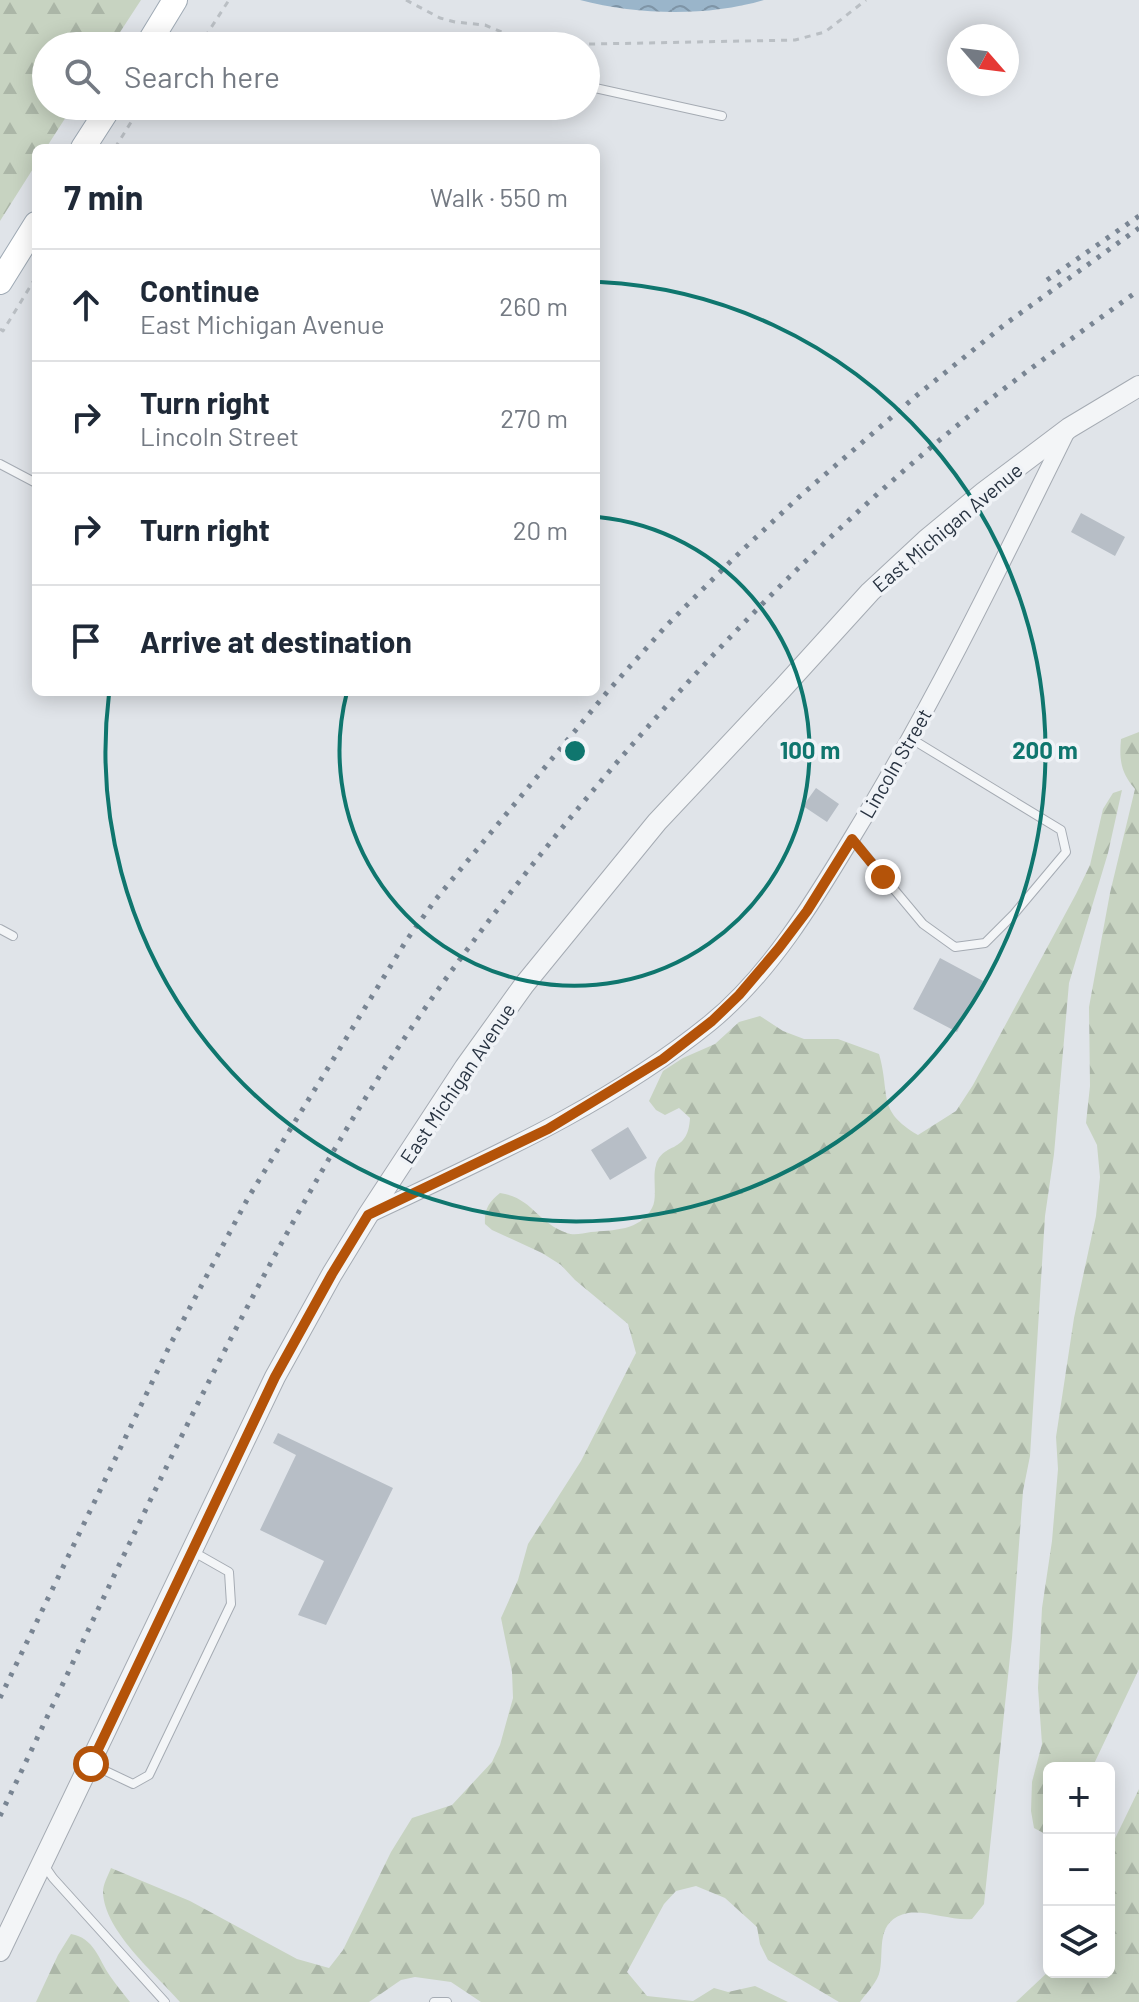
<!DOCTYPE html>
<meta charset="utf-8">
<style>
body{margin:0;font-family:Barlow,sans-serif;background:#f6f6f7;color:#1f2937}
.controls{position:absolute;right:24px;bottom:24px;display:grid;overflow:hidden;border-radius:12px;box-shadow:0 4px 20px #0003}
.controls button{width:72px;height:72px;display:grid;place-items:center;padding:0;border:0;border-bottom:2px solid #e0e1e3;background:#fff;color:#1f2937;font:40px sans-serif}
.compass{position:absolute;left:947px;top:24px;width:72px;height:72px;border-radius:50%;background:#fff;box-shadow:0 4px 20px #0003;rotate:118deg}
.stop{position:absolute;width:24px;height:24px;margin:-18px;border:6px solid #b45309;border-radius:50%;background:#fff}
.stop.end{background:#b45309;border-color:#fff;box-shadow:0 2px 8px #0008}
.list{margin:0;padding:0;list-style:none}
h2{display:flex;justify-content:space-between;align-items:center;height:104px;margin:0;padding:0 32px;font-size:34px}
h2 small{font-size:26px;font-weight:400;color:#747a83}
.list li{display:grid;grid-template-columns:52px 1fr auto;gap:24px;align-items:center;box-sizing:border-box;height:112px;padding:0 32px;border-top:2px solid #e0e1e3}
.list b{display:block;font-size:30px;white-space:nowrap}
.list p{margin:0;font-size:26px;white-space:nowrap;color:#747a83}
.list em{font-size:26px;font-style:normal;color:#747a83}
.icon{flex:none;width:44px;height:44px;fill:none;stroke:currentColor;stroke-width:2;stroke-linecap:round;stroke-linejoin:round}
.map{position:relative;flex:none;width:1139px;height:2002px;overflow:hidden}
.search{position:absolute;background:#fff;box-shadow:0 4px 20px #0003;left:32px;top:32px;width:568px;height:88px;display:flex;align-items:center;gap:20px;box-sizing:border-box;padding:0 28px;border-radius:44px;color:#747a83;font-size:30px}
.panel{position:absolute;background:#fff;box-shadow:0 4px 20px #0003;left:32px;top:144px;width:568px;height:552px;border-radius:12px}
.map>svg:first-child{display:block}
.forest{fill:url(#forest-firs)}
.water{fill:url(#water-waves)}
.building{fill:#b7bec6}
.lines{fill:none;stroke-linecap:round;stroke-linejoin:round}
.service-casing{stroke:#a5abb3;stroke-width:10}
.minor-casing{stroke:#a5abb3;stroke-width:18}
.tertiary-casing{stroke:#a5abb3;stroke-width:22}
.primary-casing{stroke:#9faab5;stroke-width:26}
.path{stroke:#babfc4;stroke-width:3;stroke-dasharray:6 6;stroke-linecap:butt}
.service{stroke:#f3f5f7;stroke-width:8}
.minor{stroke:#f3f5f7;stroke-width:16}
.tertiary{stroke:#f3f5f7;stroke-width:20}
.primary{stroke:#fff;stroke-width:24}
.rail{stroke:#798593;stroke-width:5;stroke-dasharray:4 8;stroke-linecap:butt}
.route{stroke:#b45309;stroke-width:10}
.ring{fill:none;stroke:#0f766e;stroke-width:4}
.labels{text-anchor:middle;dominant-baseline:central;stroke-width:7;stroke-linejoin:round;paint-order:stroke}
.street-label{font-size:20px;fill:#283341;stroke:#f0f3f7}
.centre{fill:#0f766e;stroke:#f0f3f7;stroke-width:4}
.ring-label{font-size:24px;text-anchor:middle;font-weight:bold;fill:#0f766e;stroke:#f0f3f7;stroke-width:7;stroke-linejoin:round;paint-order:stroke}
</style>
<div class="map">
<svg width="1139" height="2002" viewBox="0 0 1139 2002">
<defs>
<pattern id="forest-firs" width="22" height="20" patternUnits="userSpaceOnUse" patternTransform="scale(2)"><rect width="22" height="20" fill="#c7d3c1"/><path d="M5 1l3.5 6h-7zM16 11l3.5 6h-7z" fill="#abb6a7"/></pattern>
<pattern id="water-waves" width="16" height="10" patternUnits="userSpaceOnUse" patternTransform="scale(2)"><rect width="16" height="10" fill="#9ab5ca"/><path d="M0 5q4-4 8 0t8 0" fill="none" stroke="#7e94a6"/></pattern>
</defs>
<rect width="100%" height="100%" fill="#e0e4e9"/>
<path class="forest" d="M 0,0 L 141,0 L 111,46 L 46,46 L 46,106 L 73,106 L 46,148 L 36,148 L 36,164 L 0,221 Z
M 1139,732 L 1139,1669 L 1092,1768 L 1049,1768 L 1049,1836 L 1034,1828 L 1031,1811 L 1032,1782 L 1042,1744 L 1038,1688 L 1042,1608 L 1052,1541 L 1058,1469 L 1056,1437 L 1074,1318 L 1096,1216 L 1100,1177 L 1097,1145 L 1086,1123 L 1090,1086 L 1089,1007 L 1110,893 L 1135,789 C 1121,773 1119,760 1121,739 Z
M 1122,790 L 1108,853 L 1069,983 L 1054,1154 L 1045,1216 L 1030,1456 L 1023,1491 L 1012,1638 L 984,1904 L 972,1919 C 952,1921 926,1910 908,1913 C 875,1920 884,1949 880,1970 C 878,1982 867,1992 860,2002 L 839,2002 L 768,1960 L 760,1944 L 757,1927 L 725,1898 L 696,1886 L 676,1891 L 664,1904 L 627,1972 L 647,1996 L 693,2001 L 714,1988 L 728,1992 L 755,1986 L 788,2002 L 481,2002 L 451,1982 L 415,1977 L 401,1980 L 369,2002 L 180,2002 C 156,1974 104,1931 103,1892 C 103,1884 108,1876 111,1868 L 190,1901 L 297,1959 L 329,1968 L 343,1950 L 391,1852 L 412,1818 L 452,1805 L 492,1762 L 500,1745 L 513,1698 L 512,1672 L 501,1618 L 518,1580 L 528,1544 L 581,1461 L 636,1353 L 628,1324 L 575,1280 L 561,1265 L 542,1253 L 492,1230 L 485,1224 C 484,1209 489,1202 500,1193 C 533,1198 536,1222 567,1233 C 574,1236 583,1233 591,1232 C 613,1230 640,1231 652,1208 C 658,1197 652,1178 656,1165 C 663,1141 688,1155 690,1118 L 679,1108 L 665,1115 L 656,1110 L 649,1101 L 663,1071 L 683,1058 L 715,1044 L 739,1022 L 760,1016 L 783,1031 L 804,1039 L 838,1039 L 879,1054 C 891,1096 876,1110 918,1135 L 956,1111 L 973,1085 L 1076,894 L 1090,865 L 1103,809 L 1113,793 Z
M 1139,1789 L 1139,2002 L 1016,2002 L 1049,1971 L 1109,1972 L 1109,1851 Z
M 71,1934 C 94,1938 98,1958 110,1976 C 116,1985 123,1993 130,2002 L 36,2002 L 58,1955 Z"/>
<path class="water" d="M 580,0 L 764,0 C 706,17 638,15 580,0 Z"/>
<path class="building" d="M 1081,513 L 1125,537 L 1115,556 L 1071,532 Z
M 816,788 L 839,804 L 827,822 L 803,806 Z
M 940,958 L 983,981 L 957,1032 L 913,1009 Z
M 628,1127 L 647,1158 L 610,1180 L 591,1150 Z
M 278,1433 L 393,1488 L 326,1625 L 298,1615 L 324,1561 L 260,1530 L 296,1455 L 273,1443 Z"/>
<g class="lines">
<g class="service-casing">
<path id="service" d="M 159,34 L 197,46
M 586,86 L 722,116
M 0,464 L 36,483
M 852,839 L 923,924 L 955,947 L 985,943 L 1014,914 L 1066,852 L 1061,830 L 910,738
M 0,929 L 13,936
M 91,1764 L 133,1784 L 149,1775 L 231,1604 L 229,1572 L 192,1551
M 44,1865 L 53,1878 L 165,2002
M 434,2002 L 447,2002"/>
</g>
<g class="minor-casing">
<path id="minor" d="M 368,1215 C 486,1159 608,1106 710,1023 C 770,974 814,901 853,836 C 933,705 1000,567 1068,429"/>
</g>
<g class="tertiary-casing">
<path id="tertiary" d="M 0,1951 L 275,1377 L 332,1274 L 368,1215 L 465,1067 L 524,985 L 657,822 L 781,690 L 870,592 L 926,540 L 984,492 L 1069,428 L 1139,386"/>
</g>
<g class="primary-casing">
<path id="primary" d="M 147,46 L 175,0
M 83,148 L 110,106
M 0,282 L 36,224"/>
</g>
<path class="path" d="M 406,0 L 440,18 L 455,22 L 485,25 L 528,43 L 544,45 L 795,40 L 825,32 L 866,0
M 205,37 L 229,0
M 115,148 L 141,106
M 0,329 L 3,331 L 36,277"/>
<use href="#service" class="service"/>
<use href="#minor" class="minor"/>
<use href="#tertiary" class="tertiary"/>
<use href="#primary" class="primary"/>
<path class="rail" d="M 1047,280 L 1139,216
M 0,1698 L 170,1345 L 248,1198 L 406,941 L 436,899 L 608,691 L 667,625 L 735,557 L 799,497 L 916,396 L 1008,322 L 1139,228
M 0,1816 C 109,1589 212,1357 340,1140 C 399,1040 468,945 541,854 C 654,713 778,579 915,461 C 986,399 1063,345 1139,290"/>
</g>
<g class="lines">
<path class="route" d="M 91,1764 L 275,1377 L 332,1274 L 368,1215 L 548,1129 L 663,1059 L 712,1021 L 739,995 L 779,948 L 807,911 L 852,839 L 883,877"/>
</g>
<g class="ring">
<path d="M598 517A235 235 0 1 1 347 692"/>
<path d="M600 282A470 470 0 1 1 109 694"/>
</g>
<g class="labels">
<g class="street-label">
<text transform="translate(947 527) rotate(-40)">East Michigan Avenue</text>
<text transform="translate(895 763) rotate(-60)">Lincoln Street</text>
<text transform="translate(457 1083) rotate(-56)">East Michigan Avenue</text>
</g>
</g>
<circle cx="575" cy="751" r="12" class="centre"/>
<g class="ring-label">
<text x="810" y="759">100 m</text>
<text x="1045" y="759">200 m</text>
</g>
</svg>
<div class="controls">
<button>+</button>
<button>−</button>
<button><svg class="icon" aria-label="layers" viewBox="0 0 24 24"><path d="M12 4l9 5-9 5-9-5zM3 14l9 5 9-5"/></svg></button>
</div>
<svg class="compass" viewBox="-18 -18 36 36"><path d="M0-13l5 13h-10z" fill="#e53935"/><path d="M0 13l5-13h-10z" fill="#747a83"/></svg>
<div class="stop" style="left:91px;top:1764px"></div>
<div class="stop end" style="left:883px;top:877px"></div>
<div class="search"><svg class="icon" aria-label="search" viewBox="0 0 24 24"><circle cx="10" cy="10" r="6"/><path d="M15 15l6 6"/></svg>Search here</div>
<section class="panel">
<h2>7 min<small>Walk · 550 m</small></h2>
<ul class="list">
<li><svg class="icon" aria-label="ahead" viewBox="0 0 24 24"><path d="M12 20V5M6 11l6-6 6 6"/></svg><div><b>Continue</b><p>East Michigan Avenue</p></div><em>260 m</em></li>
<li><svg class="icon" aria-label="right" viewBox="0 0 24 24"><path d="M7 20v-9h11M14 6l5 5-5 5"/></svg><div><b>Turn right</b><p>Lincoln Street</p></div><em>270 m</em></li>
<li><svg class="icon" aria-label="right" viewBox="0 0 24 24"><path d="M7 20v-9h11M14 6l5 5-5 5"/></svg><div><b>Turn right</b></div><em>20 m</em></li>
<li><svg class="icon" aria-label="arrive" viewBox="0 0 24 24"><path d="M6 21V4h12l-3 4 3 4H6"/></svg><div><b>Arrive at destination</b></div></li>
</ul>
</section>
</div>
